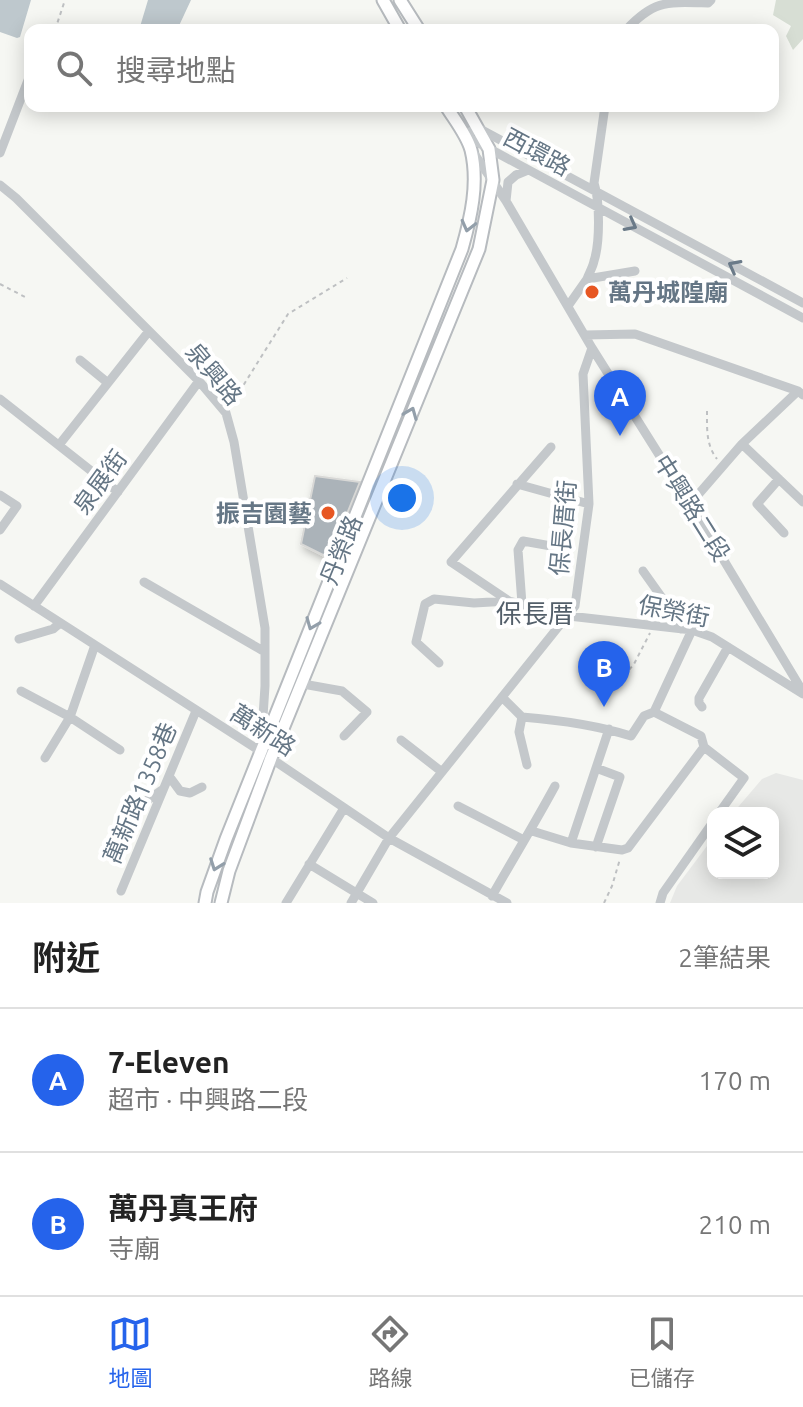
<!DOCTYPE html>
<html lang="zh-TW">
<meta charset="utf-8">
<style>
body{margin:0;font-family:Ubuntu,"Noto Sans TC",sans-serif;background:#f2f2f2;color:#222}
.controls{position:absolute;right:24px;bottom:24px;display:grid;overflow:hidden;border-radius:16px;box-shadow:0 4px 20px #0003}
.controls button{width:72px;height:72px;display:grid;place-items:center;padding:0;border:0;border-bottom:2px solid #e0e0e0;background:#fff;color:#222;font:40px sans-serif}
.you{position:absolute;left:402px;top:498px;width:28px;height:28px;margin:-20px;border:6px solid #fff;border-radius:50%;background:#1a73e8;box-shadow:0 0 0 12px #1a73e833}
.badge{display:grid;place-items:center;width:52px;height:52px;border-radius:50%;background:#2563eb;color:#fff;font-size:26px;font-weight:700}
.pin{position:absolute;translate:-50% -66px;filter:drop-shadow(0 2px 4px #0008)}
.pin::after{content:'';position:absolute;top:42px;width:28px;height:24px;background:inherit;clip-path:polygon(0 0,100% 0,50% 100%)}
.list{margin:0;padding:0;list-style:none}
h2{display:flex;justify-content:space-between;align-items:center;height:104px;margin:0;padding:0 32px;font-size:34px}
h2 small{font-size:26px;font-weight:400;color:#767676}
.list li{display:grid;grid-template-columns:52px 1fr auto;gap:24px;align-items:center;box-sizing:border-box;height:144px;padding:0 32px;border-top:2px solid #e0e0e0}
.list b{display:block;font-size:30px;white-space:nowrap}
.list p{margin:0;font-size:26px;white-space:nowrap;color:#767676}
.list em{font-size:26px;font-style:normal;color:#767676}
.icon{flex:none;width:44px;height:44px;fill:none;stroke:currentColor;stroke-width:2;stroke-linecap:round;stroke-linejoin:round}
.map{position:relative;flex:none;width:803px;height:903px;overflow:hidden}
.search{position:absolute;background:#fff;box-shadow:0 4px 20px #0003;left:24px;right:24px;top:24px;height:88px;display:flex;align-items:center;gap:20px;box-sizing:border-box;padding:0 28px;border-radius:16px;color:#767676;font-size:30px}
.sheet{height:392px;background:#fff}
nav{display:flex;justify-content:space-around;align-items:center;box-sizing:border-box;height:112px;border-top:2px solid #e0e0e0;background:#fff;font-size:22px;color:#767676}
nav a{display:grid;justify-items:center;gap:4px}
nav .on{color:#2563eb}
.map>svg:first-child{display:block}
.built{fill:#e7e8e6}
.green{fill:#d7ded4}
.water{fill:#bec8cd}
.building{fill:#abb3b9;stroke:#d8d8d6;stroke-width:2;filter:url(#shadow)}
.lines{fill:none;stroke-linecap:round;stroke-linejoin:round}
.major-casing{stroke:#b7bbbf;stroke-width:15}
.path{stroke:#bec0c2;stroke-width:2;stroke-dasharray:4 4;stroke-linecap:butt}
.minor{stroke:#c4c8cb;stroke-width:9}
.major{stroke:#fff;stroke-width:11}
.oneway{stroke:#6a7a88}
.oneway2{stroke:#939faa}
.poi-dot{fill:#e75723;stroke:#fff;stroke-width:3}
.labels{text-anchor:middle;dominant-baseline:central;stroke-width:8;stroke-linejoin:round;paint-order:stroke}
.street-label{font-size:24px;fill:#657685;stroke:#fff}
.poi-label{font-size:24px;font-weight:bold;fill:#657685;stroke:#fff;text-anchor:start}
.neighbourhood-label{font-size:26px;fill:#535f6a;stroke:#fff}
</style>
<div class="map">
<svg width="803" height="903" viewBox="0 0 803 903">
<defs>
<filter id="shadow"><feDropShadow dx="2.5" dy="4.5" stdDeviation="4" flood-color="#0004"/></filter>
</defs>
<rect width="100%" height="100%" fill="#f6f7f3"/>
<path class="built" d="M 776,773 L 803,780 L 803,903 L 670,903 L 677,886 L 713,838 L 713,873 L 773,873 L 773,813 L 733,813 L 762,779 Z"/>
<path class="green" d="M 776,0 L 803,0 L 803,39 L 793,50 L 786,36 L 791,26 L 773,15 Z"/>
<path class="water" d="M 0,0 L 31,0 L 20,37 L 17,38 L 0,32 Z
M 148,0 L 191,0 L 177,30 L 139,30 Z"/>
<path class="building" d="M 315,476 L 360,482 L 329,558 L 301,544 Z"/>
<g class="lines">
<g class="major-casing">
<path id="major" d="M 383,0 L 400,30
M 400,0 L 419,30
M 205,903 L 207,892 L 226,839 L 462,249 C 471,217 479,183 471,150 C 467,135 454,119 446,106
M 221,903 L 229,871 L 271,758 L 479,249 L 493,180 L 489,149 L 465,106"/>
</g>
<path class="path" d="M 55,30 L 65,0
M 0,284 L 25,297
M 231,405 L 288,314 L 347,278
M 707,411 C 707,429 706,445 717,459
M 619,682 L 634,664 L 650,633
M 604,903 L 612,886 L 620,859"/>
<path class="minor" d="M 626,30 C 654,0 666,2 708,3 L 711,0
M 464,135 L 803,318
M 464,135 L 478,128 L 803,303
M 473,152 L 506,201 L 592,348 L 690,504 L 803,692
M 0,153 L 30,75
M 0,185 L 16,198 L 199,381 L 226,413 L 234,442 L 265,628 L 265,686 L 261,747
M 506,201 L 508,182 L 516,175 L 528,170
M 587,279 C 589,273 593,267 594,261 C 600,243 600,201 594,183 L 605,106
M 568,306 L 587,279 L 635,271
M 585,335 L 635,334 L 798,391 L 803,395
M 80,360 L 108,383
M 0,399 L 118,492
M 742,444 L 803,502
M 59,445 L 149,331
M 551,447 L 451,562 L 509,601 L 569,616 L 692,630 L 712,637 L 803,694
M 779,479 L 757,504 L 784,533
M 517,484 L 589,504
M 0,495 L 17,506 L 0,530
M 690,504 L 742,444 L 798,391
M 643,571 L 675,616 L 681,629
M 144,582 L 265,652
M 0,584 L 260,751 L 389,838 L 507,903
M 522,604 L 518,550 L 523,541 L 551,546
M 34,606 L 199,381
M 19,639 L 53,629 L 60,623
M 439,663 L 416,642 L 425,604 L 434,599 L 474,603 L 509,601
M 303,684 L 342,691 L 367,712 L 344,736
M 21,691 L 70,717 L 120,750
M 502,697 L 522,717 C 559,720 596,725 631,736 L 644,716 L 654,712
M 702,707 L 699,703 L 699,698 L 728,647
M 654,712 L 692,630
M 522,717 L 519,732 L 527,765
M 401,740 L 442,772
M 704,747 L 744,778 L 719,813
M 45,758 L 70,717 L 95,645
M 596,768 L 620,777 L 596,847
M 169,776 L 180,791 L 190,793 L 202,787
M 458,806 L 524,840
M 135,809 L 162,790
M 532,831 L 571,843 L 622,850 L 628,848 L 704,747 L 701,736 L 654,712
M 571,843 L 609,729
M 309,864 L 373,903
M 121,891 L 196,711
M 492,896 C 513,859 535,823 555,786
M 286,903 L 344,808
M 351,903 L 389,838 L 575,606 L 589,504 L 583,374 L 592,348
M 660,903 L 663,893 L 713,822"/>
<use href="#major" class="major"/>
</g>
<defs><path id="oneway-chevron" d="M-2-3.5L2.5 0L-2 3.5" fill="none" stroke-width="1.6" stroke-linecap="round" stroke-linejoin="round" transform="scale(2)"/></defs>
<g class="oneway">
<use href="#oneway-chevron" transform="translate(631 225) rotate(28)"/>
<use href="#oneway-chevron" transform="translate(734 266) rotate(-152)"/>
</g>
<g class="oneway2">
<use href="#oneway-chevron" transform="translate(468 226) rotate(104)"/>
<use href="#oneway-chevron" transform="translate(411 413) rotate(-68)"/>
<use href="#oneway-chevron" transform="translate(312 624) rotate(112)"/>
<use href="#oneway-chevron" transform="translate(216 865) rotate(110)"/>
</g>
<g class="poi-dot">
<circle cx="592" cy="292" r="8"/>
<circle cx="328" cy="513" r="8"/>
</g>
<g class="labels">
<g class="street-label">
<text transform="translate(537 152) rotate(28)">西環路</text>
<text transform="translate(214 374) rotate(50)">泉興路</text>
<text transform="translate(100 482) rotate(-54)">泉展街</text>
<text transform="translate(692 508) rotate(58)">中興路二段</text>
<text transform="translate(563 528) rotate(-85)">保長厝街</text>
<text transform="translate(341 550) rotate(-68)">丹榮路</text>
<text transform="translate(674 611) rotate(11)">保榮街</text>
<text transform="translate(263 730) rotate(33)">萬新路</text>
<text transform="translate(140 793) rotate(-67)">萬新路1358巷</text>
</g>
<g class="poi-label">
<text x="608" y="292">萬丹城隍廟</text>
<text x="312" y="513" text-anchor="end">振吉園藝</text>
</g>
<g class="neighbourhood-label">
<text x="535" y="613">保長厝</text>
</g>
</g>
</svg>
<div class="controls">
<button><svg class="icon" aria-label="layers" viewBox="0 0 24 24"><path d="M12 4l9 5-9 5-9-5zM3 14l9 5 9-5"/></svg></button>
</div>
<div class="you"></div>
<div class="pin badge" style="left:620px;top:436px">A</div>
<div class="pin badge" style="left:604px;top:707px">B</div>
<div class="search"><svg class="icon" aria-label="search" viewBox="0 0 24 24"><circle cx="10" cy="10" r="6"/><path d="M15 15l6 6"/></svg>搜尋地點</div>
</div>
<section class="sheet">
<h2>附近<small>2筆結果</small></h2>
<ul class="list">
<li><span class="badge">A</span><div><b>7-Eleven</b><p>超市 · 中興路二段</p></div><em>170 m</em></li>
<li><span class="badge">B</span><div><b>萬丹真王府</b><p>寺廟</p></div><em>210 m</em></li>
</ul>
</section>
<nav>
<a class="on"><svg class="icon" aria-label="map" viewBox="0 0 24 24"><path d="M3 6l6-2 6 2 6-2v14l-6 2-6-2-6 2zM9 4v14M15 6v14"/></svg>地圖</a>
<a><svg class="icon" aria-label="directions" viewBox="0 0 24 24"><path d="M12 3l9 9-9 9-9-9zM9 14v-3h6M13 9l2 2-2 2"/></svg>路線</a>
<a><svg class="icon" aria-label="saved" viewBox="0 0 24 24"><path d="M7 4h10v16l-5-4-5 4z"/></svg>已儲存</a>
</nav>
